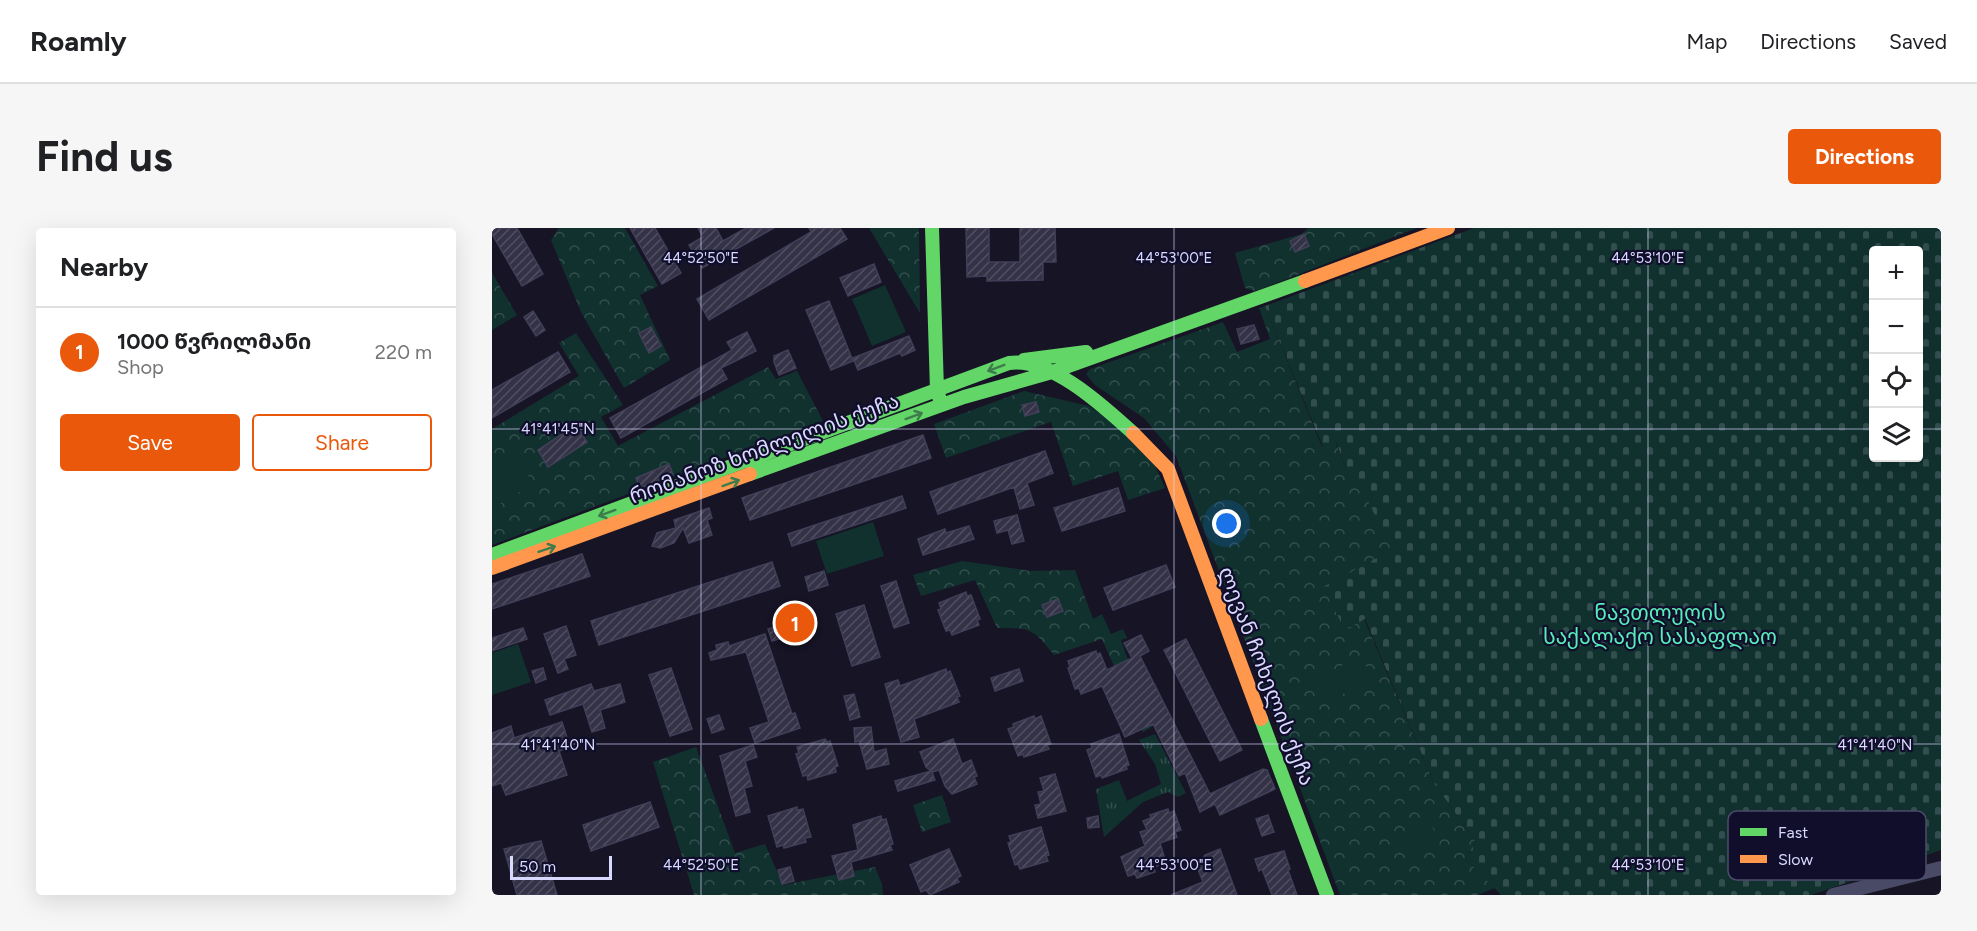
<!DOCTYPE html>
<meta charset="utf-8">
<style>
body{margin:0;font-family:Figtree,"Noto Sans Georgian",sans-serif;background:#f6f6f6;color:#202124}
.controls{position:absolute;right:18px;top:18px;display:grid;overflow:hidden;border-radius:6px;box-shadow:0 6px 24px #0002}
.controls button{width:54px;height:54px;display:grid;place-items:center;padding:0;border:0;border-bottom:2px solid #e0e0e0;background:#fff;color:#202124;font:30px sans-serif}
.scale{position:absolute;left:18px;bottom:15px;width:102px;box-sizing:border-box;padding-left:6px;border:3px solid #d9d8ff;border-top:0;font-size:16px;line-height:21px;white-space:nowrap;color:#d9d8ff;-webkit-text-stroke:4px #100e2b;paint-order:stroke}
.you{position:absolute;left:735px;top:296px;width:21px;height:21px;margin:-15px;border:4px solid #fff;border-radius:50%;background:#1a73e8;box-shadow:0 0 0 9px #1a73e833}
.badge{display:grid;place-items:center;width:39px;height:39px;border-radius:50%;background:#ea580c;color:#fff;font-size:20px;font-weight:700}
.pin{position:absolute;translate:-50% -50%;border:3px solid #fff;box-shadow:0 2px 6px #0006}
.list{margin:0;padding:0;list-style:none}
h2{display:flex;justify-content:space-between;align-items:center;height:78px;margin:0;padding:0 24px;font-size:26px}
h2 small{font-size:20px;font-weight:400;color:#757577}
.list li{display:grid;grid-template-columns:39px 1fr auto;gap:18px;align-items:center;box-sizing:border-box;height:90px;padding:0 24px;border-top:2px solid #e0e0e0}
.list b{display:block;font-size:22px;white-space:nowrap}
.list p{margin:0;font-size:20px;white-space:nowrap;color:#757577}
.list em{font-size:20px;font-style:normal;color:#757577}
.actions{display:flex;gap:12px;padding:18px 24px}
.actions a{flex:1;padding:14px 0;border:2px solid #ea580c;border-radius:6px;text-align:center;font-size:21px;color:#ea580c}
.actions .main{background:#ea580c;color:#fff}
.icon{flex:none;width:33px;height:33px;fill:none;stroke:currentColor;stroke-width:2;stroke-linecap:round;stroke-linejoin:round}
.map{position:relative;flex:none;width:1449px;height:667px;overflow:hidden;border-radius:6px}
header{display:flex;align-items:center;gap:36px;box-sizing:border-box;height:84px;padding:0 30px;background:#fff;border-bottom:2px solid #e0e0e0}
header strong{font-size:28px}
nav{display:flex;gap:33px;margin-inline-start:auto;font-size:21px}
.intro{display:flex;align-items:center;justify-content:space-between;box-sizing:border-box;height:144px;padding:0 36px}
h1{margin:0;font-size:42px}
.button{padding:15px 27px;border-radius:6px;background:#ea580c;color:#fff;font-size:21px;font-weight:700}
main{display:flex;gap:36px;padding:0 36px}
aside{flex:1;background:#fff;border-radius:6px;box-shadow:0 6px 24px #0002}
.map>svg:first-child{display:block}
.grass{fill:url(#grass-tufts)}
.forest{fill:url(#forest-crowns)}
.cemetery{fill:url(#cemetery-stones);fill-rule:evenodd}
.pitch{fill:#11312f}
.building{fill:url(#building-hatch);stroke:#413f58;stroke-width:1.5}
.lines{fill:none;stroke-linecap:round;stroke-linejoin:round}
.street{stroke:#494a66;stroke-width:14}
.fast{stroke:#63d668;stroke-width:14}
.slow{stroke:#ff974d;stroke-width:14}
.oneway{stroke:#3e7c4d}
.ticks{fill:none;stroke:#d9d8ff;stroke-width:1.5;stroke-opacity:0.45}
.labels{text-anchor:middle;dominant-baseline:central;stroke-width:4.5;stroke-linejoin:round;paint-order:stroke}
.street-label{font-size:21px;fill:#d9d8ff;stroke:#100e2b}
.park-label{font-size:21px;fill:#57edb9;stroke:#100e2b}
.key{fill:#100e2b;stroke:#4c4b6b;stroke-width:1.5}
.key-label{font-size:16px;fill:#d9d8ff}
.ticks-label{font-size:15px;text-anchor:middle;fill:#d9d8ff;stroke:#100e2b;stroke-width:4.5;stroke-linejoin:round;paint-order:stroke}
</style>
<header>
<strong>Roamly</strong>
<nav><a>Map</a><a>Directions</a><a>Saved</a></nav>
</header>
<div class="intro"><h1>Find us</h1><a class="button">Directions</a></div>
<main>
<aside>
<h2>Nearby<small></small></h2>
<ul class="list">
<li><span class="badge">1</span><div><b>1000 წვრილმანი</b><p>Shop</p></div><em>220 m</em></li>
</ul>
<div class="actions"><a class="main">Save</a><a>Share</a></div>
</aside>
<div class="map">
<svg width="1449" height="667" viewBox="0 0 1449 667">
<defs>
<pattern id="grass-tufts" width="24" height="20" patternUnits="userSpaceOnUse" patternTransform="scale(1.5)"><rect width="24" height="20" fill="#11312f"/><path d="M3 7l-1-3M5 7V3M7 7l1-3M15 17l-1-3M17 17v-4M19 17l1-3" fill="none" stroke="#334e4e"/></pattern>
<pattern id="forest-crowns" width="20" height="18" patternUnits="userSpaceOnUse" patternTransform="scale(1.5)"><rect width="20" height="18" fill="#11312f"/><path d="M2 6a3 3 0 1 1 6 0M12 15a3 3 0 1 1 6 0" fill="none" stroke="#334e4e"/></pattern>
<pattern id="cemetery-stones" width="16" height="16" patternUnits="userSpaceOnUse" patternTransform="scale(1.5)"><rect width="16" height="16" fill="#11312f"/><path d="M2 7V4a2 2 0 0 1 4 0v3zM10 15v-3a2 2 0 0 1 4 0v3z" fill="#334e4e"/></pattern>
<pattern id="building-hatch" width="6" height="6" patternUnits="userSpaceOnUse" patternTransform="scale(1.5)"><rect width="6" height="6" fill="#343246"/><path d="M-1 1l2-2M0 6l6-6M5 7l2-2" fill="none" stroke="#514f62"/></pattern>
</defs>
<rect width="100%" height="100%" fill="#161425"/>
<path class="grass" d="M 663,506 L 694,565 L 686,569 L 676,564 L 651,574 L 612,609 L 604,561 L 627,552 L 635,573 L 669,556 L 663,536 L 647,512 Z"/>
<path class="forest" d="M 67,0 L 133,0 L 166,58 L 148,67 L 178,132 L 132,160 L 89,84 L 59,12 Z
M 377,0 L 427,0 L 428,85 Z
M 816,0 L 925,0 L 769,61 L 762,63 L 753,60 L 743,25 L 810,6 Z
M 0,45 L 25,87 L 0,102 Z
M 773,78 L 830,219 L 843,213 L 854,240 L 859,237 L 901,323 L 832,359 L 872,391 L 942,555 L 984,614 L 973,630 L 1003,660 L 986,667 L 848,667 L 684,228 L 652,190 L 603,157 L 594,146 L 598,141 L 731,94 L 745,124 L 778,111 L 767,80 Z
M 84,105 L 131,177 L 109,189 L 126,218 L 276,139 L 284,151 L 305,143 L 331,193 L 0,317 L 0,201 L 87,148 L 67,115 Z
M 532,163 L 597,178 L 620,194 L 662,236 L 673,260 L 636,272 L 626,243 L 581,258 L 559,194 L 454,230 L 442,196 Z
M 470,333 L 539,343 L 583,342 L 601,391 L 610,386 L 619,406 L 631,401 L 635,410 L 629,412 L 660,499 L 651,504 L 610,411 L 562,427 C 541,400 538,400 505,400 L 483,352 L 429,368 L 421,347 Z
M 204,519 L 243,625 L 273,616 L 291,657 L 383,639 L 390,656 L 391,667 L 202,667 L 161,534 Z
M 450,567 L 459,594 L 430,604 L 421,577 Z"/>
<path class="cemetery" d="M 982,0 L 1449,0 L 1449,622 L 1319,667 L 1009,667 L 973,630 L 984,614 L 942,555 L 873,391 L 853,402 L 831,359 L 900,322 L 859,238 L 854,240 L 844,214 L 831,219 L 773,78 ZM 1382,22 L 1426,22 L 1426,230 L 1382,230 Z"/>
<path class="pitch" d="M 393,57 L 414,104 L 380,118 L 360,71 Z
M 20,220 L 41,255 L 0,281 L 0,233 Z
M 381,294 L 392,328 L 335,346 L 324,313 Z
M 26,416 L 39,454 L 0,467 L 0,425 Z
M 869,428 L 880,452 L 836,473 L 825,450 Z
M 939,596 L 948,615 L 920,627 L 912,607 Z"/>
<path class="building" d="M 0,0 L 25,0 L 51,46 L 30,58 L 0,6 Z
M 138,0 L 163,0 L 189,45 L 170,56 Z
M 206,0 L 224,0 L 231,13 L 254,0 L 282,0 L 210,40 L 197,17 L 211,9 Z
M 317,0 L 348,0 L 355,11 L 217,92 L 205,71 L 319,4 Z
M 474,0 L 497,0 L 497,34 L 528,34 L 528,0 L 563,0 L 564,34 L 551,34 L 551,52 L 495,53 L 495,48 L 475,49 Z
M 812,6 L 817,18 L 803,24 L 798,13 Z
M 382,36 L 389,54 L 356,68 L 348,50 Z
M 337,73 L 361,133 L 339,142 L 314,82 Z
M 41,83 L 53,102 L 44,108 L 32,89 Z
M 762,97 L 767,111 L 749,116 L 745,101 Z
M 159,99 L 169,118 L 157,125 L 147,105 Z
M 255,104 L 264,123 L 229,140 L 235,151 L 129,210 L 118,190 L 240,122 L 235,114 Z
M 417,108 L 423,122 L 410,128 L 408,125 L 366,142 L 361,130 Z
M 296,122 L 304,140 L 287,147 L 282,134 L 282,128 Z
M 66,124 L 78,144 L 0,190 L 0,162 Z
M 544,174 L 547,184 L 533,188 L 530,177 Z
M 84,197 L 95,214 L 56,239 L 46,222 Z
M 431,207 L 439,230 L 258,292 L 250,270 Z
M 553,223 L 561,245 L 535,255 L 542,277 L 528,281 L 522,259 L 446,286 L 438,264 Z
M 177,236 L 181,246 L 148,260 L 144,250 Z
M 626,260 L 633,283 L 570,303 L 562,280 Z
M 410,268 L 414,280 L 300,318 L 296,306 Z
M 217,280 L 220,290 L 215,292 L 220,307 L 197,315 L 191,300 L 182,315 L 168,320 L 160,318 L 165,305 L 184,300 L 182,292 Z
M 525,287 L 532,313 L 520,316 L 516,302 L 505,305 L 502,293 Z
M 477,298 L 482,311 L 431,327 L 426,311 L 453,301 L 454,305 Z
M 90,326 L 98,348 L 0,381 L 0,356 Z
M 280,334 L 288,358 L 107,417 L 99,393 Z
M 674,337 L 683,359 L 621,382 L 612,360 Z
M 332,343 L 336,357 L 317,363 L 313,349 Z
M 404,353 L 417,395 L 402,400 L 389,358 Z
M 474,364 L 475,368 L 479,367 L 488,391 L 485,392 L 487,397 L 460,407 L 458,402 L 454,403 L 446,382 L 449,381 L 447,375 Z
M 566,371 L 571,383 L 555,389 L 550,377 Z
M 372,377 L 388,429 L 360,438 L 344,386 Z
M 306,392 L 310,404 L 280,413 L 276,401 Z
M 74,398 L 84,427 L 72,431 L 76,441 L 66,445 L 52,406 Z
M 31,400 L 35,411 L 0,423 L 0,410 Z
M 273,406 L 300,486 L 303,485 L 308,500 L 263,515 L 258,500 L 277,494 L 254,424 L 219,432 L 217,425 L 225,422 L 224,417 L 236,414 L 237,418 Z
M 649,407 L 657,423 L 648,428 L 718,566 L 771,541 L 775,542 L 783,561 L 728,587 L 723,576 L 708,584 L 693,545 L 687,548 L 661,496 L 633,509 L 610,458 L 589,466 L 587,460 L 583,461 L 576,440 L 578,439 L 576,433 L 604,423 L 605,427 L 608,425 L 615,442 L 640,430 L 632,415 Z
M 694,411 L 750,522 L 728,533 L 672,422 Z
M 51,440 L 54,451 L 44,455 L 40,443 Z
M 179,440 L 200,501 L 178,508 L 157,447 Z
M 454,441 L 455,445 L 458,443 L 468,468 L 465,469 L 467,474 L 422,491 L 427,509 L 409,514 L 393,456 L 406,452 L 408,458 Z
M 527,441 L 531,453 L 503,463 L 499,450 Z
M 99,456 L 102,463 L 128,456 L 133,474 L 108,482 L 113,500 L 100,504 L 91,476 L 58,487 L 53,472 Z
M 362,466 L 368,489 L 358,492 L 352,468 Z
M 227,487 L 232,501 L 220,505 L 215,491 Z
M 542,488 L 543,491 L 549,488 L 559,516 L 555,517 L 557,521 L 532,529 L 531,526 L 526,528 L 516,501 L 522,499 L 521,496 Z
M 70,494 L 78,519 L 67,523 L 75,547 L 14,567 L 9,555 L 0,558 L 0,505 L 19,498 L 22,510 Z
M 379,499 L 382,524 L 394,521 L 397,536 L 375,541 L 367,513 L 363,514 L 362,500 Z
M 627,506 L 637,537 L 634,538 L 635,541 L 610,550 L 609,547 L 604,549 L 595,522 L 600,520 L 599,516 Z
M 333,511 L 335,514 L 338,513 L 346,538 L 343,539 L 344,544 L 316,552 L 315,547 L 311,548 L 304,526 L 307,525 L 305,519 Z
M 461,511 L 470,536 L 479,532 L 485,548 L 482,549 L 485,556 L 460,566 L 453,558 L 447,542 L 440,544 L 443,552 L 406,563 L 403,553 L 439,543 L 434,539 L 428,524 Z
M 261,517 L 265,529 L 253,533 L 260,558 L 252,560 L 258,584 L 244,588 L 228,528 Z
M 563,546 L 574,583 L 546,590 L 543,577 L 549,576 L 546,564 L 552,563 L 548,550 Z
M 158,574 L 167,599 L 99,623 L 91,597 Z
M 305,579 L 305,582 L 311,581 L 319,609 L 313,610 L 314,614 L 292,620 L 291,617 L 285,619 L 276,588 Z
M 676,581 L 677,585 L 682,583 L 689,602 L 683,604 L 685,609 L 668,615 L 672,628 L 665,630 L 668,637 L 662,639 L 663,644 L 645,650 L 643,646 L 636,648 L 629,629 L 653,618 L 648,604 L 655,602 L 651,593 L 659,590 L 658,587 Z
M 776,587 L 782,604 L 770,608 L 764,591 Z
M 389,588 L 390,592 L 394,591 L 401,616 L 398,617 L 400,622 L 359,634 L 362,648 L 347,652 L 340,628 L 366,622 L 361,597 Z
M 606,588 L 607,599 L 596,600 L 595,590 Z
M 549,599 L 557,627 L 554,628 L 556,633 L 528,641 L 526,636 L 523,637 L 516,615 L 519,614 L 517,608 Z
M 49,613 L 65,667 L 25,667 L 12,621 Z
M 457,621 L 469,648 L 465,650 L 467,654 L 438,667 L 434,662 L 429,664 L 418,637 Z
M 728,621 L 745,667 L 679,667 L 711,654 L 705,639 L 713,627 Z
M 792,623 L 798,641 L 796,642 L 805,667 L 780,667 L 770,641 L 767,643 L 763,631 Z
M 298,639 L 302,653 L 290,656 L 286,642 Z"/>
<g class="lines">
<path class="street" d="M 1341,667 L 1449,640"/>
<path class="fast" d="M 440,0 L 445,162 L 448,172
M 532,132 L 594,124
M 258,246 L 472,169 L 560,144 L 813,53
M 0,327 L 517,135 C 559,129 611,178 641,205
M 769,491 L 835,667"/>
<path class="slow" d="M 813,53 L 956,0
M 641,205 L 676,241 L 769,491
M 0,340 L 258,246"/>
</g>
<defs><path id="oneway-shaft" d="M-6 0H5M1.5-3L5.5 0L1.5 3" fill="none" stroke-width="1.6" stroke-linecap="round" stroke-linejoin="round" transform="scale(1.5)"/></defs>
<g class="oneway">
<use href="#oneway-shaft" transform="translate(504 140) rotate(159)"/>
<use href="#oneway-shaft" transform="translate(422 188) rotate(-20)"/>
<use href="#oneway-shaft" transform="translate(239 255) rotate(-20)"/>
<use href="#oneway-shaft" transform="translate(115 285) rotate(160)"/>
<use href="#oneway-shaft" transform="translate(55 321) rotate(-19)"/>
</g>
<path class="ticks" d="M 209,0 L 209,667M 682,0 L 682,667M 1156,0 L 1156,667M 0,201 L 1382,201M 1426,201 L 1449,201M 0,516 L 1449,516"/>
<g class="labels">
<g class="street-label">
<text transform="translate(272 220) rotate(-20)">რომანოზ ხომლელის ქუჩა</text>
<text transform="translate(775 448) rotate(69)">ლევან ჩოხელის ქუჩა</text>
</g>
<g class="park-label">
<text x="1168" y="384">ნავთლუღის<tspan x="1168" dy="24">საქალაქო სასაფლაო</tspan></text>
</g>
</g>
<rect x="1236" y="583" width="198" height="69" rx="9" class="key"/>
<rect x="1248" y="600" width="27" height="8" fill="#63d668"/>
<rect x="1248" y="627" width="27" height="8" fill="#ff974d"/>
<g class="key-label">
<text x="1286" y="610">Fast</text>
<text x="1286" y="637">Slow</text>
</g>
<g class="ticks-label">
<text x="209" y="35">44°52'50"E</text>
<text x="682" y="35">44°53'00"E</text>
<text x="1156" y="35">44°53'10"E</text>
<text x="66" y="206">41°41'45"N</text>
<text x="66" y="522">41°41'40"N</text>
<text x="1383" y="522">41°41'40"N</text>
<text x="209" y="642">44°52'50"E</text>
<text x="682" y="642">44°53'00"E</text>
<text x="1156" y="642">44°53'10"E</text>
</g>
</svg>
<div class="controls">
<button>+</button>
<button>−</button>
<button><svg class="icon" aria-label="locate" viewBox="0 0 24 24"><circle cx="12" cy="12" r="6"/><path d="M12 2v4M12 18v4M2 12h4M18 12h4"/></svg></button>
<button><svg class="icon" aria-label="layers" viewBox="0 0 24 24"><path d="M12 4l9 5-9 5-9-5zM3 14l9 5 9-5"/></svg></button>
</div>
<div class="scale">50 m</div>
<div class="you"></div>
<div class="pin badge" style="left:303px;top:395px">1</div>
</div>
</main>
